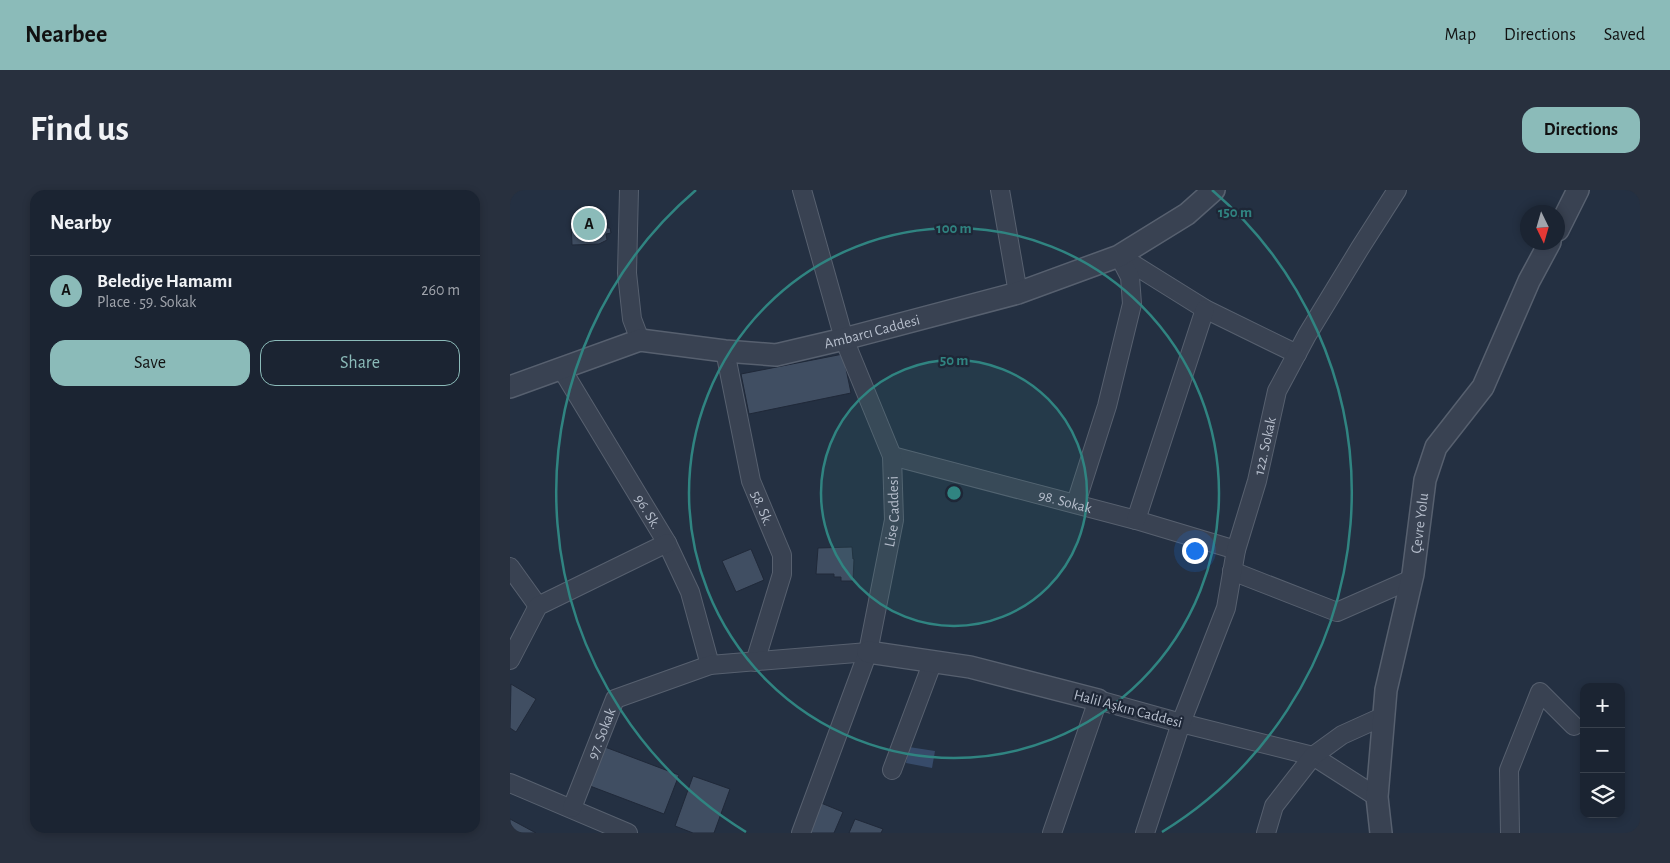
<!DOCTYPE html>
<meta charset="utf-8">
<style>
body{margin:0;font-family:"Alegreya Sans",sans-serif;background:#28303e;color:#f1f3f6}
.controls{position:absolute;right:15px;bottom:15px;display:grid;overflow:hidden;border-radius:10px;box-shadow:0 2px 8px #0003}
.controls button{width:45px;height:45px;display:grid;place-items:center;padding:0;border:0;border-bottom:1px solid #39414d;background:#1b2432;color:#f1f3f6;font:25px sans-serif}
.compass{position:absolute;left:1010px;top:15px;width:45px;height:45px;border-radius:50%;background:#1b2432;box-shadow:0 2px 8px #0003;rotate:175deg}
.you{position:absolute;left:684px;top:360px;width:18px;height:18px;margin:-12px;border:4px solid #fff;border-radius:50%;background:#1a73e8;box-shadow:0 0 0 8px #1a73e833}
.badge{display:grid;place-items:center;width:32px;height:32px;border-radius:50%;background:#8bbbb9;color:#111;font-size:16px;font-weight:700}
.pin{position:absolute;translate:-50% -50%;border:2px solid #fff;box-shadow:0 1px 5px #0006}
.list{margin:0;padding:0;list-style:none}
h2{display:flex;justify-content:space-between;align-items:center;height:65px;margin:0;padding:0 20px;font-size:21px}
h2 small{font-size:16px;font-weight:400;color:#a0a4ac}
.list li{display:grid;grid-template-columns:32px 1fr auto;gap:15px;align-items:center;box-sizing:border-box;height:70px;padding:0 20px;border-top:1px solid #39414d}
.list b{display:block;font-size:19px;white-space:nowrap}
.list p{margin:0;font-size:16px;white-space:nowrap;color:#a0a4ac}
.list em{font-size:16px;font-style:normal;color:#a0a4ac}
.actions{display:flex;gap:10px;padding:15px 20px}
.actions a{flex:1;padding:11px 0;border:1px solid #8bbbb9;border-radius:15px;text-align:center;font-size:18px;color:#8bbbb9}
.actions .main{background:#8bbbb9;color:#111}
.icon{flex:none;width:28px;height:28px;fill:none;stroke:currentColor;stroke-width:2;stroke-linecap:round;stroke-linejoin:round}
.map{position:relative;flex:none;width:1130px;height:643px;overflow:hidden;border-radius:15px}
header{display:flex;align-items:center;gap:30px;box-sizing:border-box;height:70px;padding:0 25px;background:#8bbbb9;color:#111}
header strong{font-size:24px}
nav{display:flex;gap:28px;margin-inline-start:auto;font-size:18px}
.intro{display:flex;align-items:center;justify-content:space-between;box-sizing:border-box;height:120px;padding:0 30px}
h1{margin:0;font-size:35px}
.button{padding:12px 22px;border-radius:15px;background:#8bbbb9;color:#111;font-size:18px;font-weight:700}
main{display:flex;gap:30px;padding:0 30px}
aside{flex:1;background:#1b2432;border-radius:15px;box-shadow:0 2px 8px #0003}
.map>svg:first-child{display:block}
.water{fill:#374b6a}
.building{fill:#404e62;stroke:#202939}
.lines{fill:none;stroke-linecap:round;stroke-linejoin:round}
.minor-casing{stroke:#57606f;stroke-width:20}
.tertiary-casing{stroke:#57606f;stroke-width:24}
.minor{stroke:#394252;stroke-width:18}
.tertiary{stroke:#394252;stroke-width:21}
.ring{fill:none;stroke:#308481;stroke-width:2.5}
.labels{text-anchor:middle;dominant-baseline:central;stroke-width:4.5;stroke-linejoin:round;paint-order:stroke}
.street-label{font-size:15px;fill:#b6becc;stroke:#1e2737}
.centre{fill:#308481;stroke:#1e2737;stroke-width:2.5}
.ring-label{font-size:15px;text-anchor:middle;font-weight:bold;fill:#308481;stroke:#1e2737;stroke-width:4.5;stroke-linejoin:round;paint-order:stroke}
</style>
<header>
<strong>Nearbee</strong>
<nav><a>Map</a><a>Directions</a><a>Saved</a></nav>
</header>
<div class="intro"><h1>Find us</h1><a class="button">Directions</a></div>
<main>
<aside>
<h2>Nearby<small></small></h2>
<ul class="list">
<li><span class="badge">A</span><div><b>Belediye Hamamı</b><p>Place · 59. Sokak</p></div><em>260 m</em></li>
</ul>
<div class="actions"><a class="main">Save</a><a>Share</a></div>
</aside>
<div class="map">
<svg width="1130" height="643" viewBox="0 0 1130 643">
<rect width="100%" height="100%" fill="#243042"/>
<path class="water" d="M 399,557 L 425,561 L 422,578 L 396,573 Z"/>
<path class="building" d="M 85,16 L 96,23 L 97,38 L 100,38 L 101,43 L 96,44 L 97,50 L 89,54 L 62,55 L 61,29 Z
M 333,164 L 341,203 L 239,224 L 231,184 Z
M 342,357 L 343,369 L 344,369 L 343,391 L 331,391 L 331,387 L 324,387 L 324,384 L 306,384 L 308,358 Z
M 241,359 L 254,390 L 226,402 L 212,371 Z
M 1,494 L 26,509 L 6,542 L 0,538 Z
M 95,557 L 169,585 L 154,624 L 80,596 Z
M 183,586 L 220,599 L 204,643 L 183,643 L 165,636 Z
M 311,613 L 333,622 L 324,643 L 299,643 Z
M 0,629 L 26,643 L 0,643 Z
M 345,629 L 373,639 L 371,643 L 339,643 Z"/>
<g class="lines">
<g class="minor-casing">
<g id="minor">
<path d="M 119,0 L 117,83 L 122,129 L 130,150"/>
<path d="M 490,0 L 508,103"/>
<path d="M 610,66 L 695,119 L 787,164"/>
<path id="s1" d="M 215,161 L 241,291 L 272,365 L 272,384 L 245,472"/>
<path id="s2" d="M 51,178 L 157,353 L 180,402 L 200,475"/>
<path id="s3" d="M 382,266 L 626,330 L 726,360"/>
<path d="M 566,313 L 597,216 L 622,114 L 620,87 L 609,66"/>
<path d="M 626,330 L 695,119"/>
<path d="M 0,377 L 28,416"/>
<path d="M 722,381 L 827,422 L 902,389"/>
<path d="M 0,470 L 28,416 L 157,353"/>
<path d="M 382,580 L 423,471"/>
<path d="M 0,593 L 118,643"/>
<path id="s4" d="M 62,618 L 105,509 L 200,475 L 358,462"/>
<path id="s5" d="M 291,643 L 358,462 L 384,330 L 382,266 L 334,149 L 292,0"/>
<path d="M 542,643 L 588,510 L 671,533 L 803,566 L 867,607"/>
<path id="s6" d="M 635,643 L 671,533 L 716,418 L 726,360 L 747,291 L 767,201 L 797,145 L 850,58 L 887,0"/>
<path d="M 756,643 L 764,616 L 803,566 L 832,545 L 874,526"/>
<path d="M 1000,643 L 999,580 L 1030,502 L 1064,536"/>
</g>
</g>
<g class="tertiary-casing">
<g id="tertiary">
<path d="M 1048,40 L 1068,0"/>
<path id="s7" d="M 0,197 L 130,150 L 215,161 L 266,165 L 334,149 L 508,103 L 609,66 L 677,24 L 704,0"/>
<path d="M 358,462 L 460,477 L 588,510"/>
<path id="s8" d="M 871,643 L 867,607 L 876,500 L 903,384 L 915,290 L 926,257 L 973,197 L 1019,91 L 1040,52"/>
</g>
</g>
<use href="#minor" class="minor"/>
<use href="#tertiary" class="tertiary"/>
</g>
<circle cx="444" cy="303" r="133" fill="#308481" fill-opacity=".12"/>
<g class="ring">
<circle cx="444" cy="303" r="133"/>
<circle cx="444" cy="303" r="265"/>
<path d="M236 642A398 398 0 0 1 186 0M702 0A398 398 0 0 1 652 642"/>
</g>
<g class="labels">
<g class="street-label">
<text stroke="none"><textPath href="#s7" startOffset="374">Ambarcı Caddesi</textPath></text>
<text stroke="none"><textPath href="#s6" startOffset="406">122. Sokak</textPath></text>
<text stroke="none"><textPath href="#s3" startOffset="179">98. Sokak</textPath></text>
<text stroke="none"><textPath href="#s1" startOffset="162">58. Sk.</textPath></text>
<text stroke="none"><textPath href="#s2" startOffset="168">96. Sk.</textPath></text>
<text stroke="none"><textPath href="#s5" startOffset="336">Lise Caddesi</textPath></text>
<text stroke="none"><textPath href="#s8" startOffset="314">Çevre Yolu</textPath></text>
<text transform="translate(618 519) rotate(15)">Halil Aşkın Caddesi</text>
<text stroke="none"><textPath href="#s4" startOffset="80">97. Sokak</textPath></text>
</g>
</g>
<circle cx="444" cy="303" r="8" class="centre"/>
<g class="ring-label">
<text x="725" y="27">150 m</text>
<text x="444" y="43">100 m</text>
<text x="444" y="175">50 m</text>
</g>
</svg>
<div class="controls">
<button>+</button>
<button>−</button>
<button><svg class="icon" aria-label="layers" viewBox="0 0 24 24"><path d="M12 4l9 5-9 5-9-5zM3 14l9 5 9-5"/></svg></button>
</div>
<svg class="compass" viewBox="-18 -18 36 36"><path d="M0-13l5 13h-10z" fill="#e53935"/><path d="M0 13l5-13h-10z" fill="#a0a4ac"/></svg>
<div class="you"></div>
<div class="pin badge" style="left:79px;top:34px">A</div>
</div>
</main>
